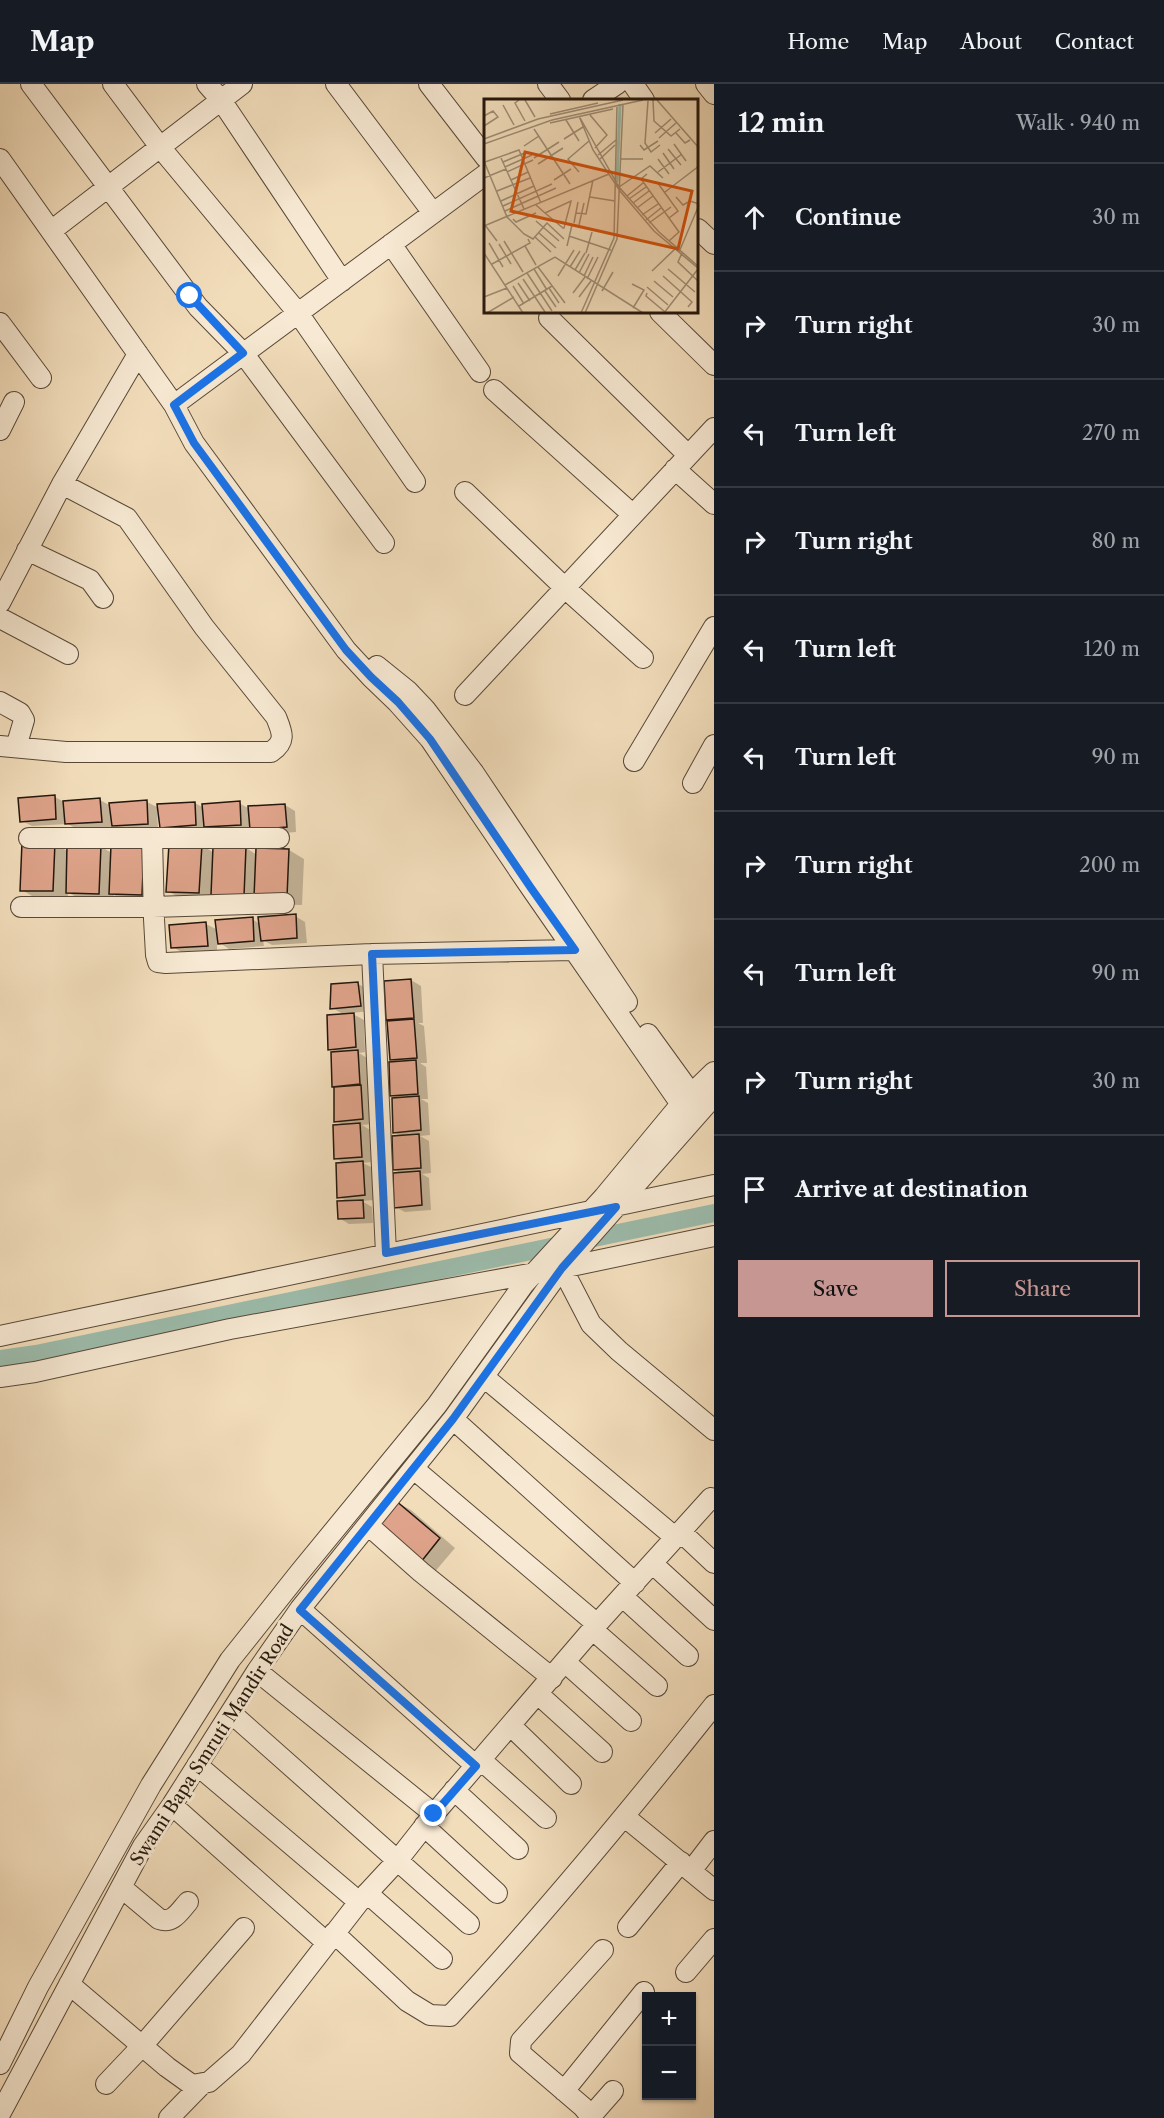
<!DOCTYPE html>
<meta charset="utf-8">
<style>
body{margin:0;font-family:"Libre Caslon Text",serif;background:#242831;color:#f1f3f6}
.controls{position:absolute;right:18px;bottom:18px;display:grid;overflow:hidden;border-radius:0px;box-shadow:0 2px 4px #0004}
.controls button{width:54px;height:54px;display:grid;place-items:center;padding:0;border:0;border-bottom:2px solid #363941;background:#171b24;color:#f1f3f6;font:30px sans-serif}
.stop{position:absolute;width:18px;height:18px;margin:-14px;border:4px solid #1a73e8;border-radius:50%;background:#fff}
.stop.end{background:#1a73e8;border-color:#fff;box-shadow:0 2px 6px #0008}
.list{margin:0;padding:0;list-style:none}
h2{display:flex;justify-content:space-between;align-items:center;height:78px;margin:0;padding:0 24px;font-size:26px}
h2 small{font-size:20px;font-weight:400;color:#9ea1a6}
.list li{display:grid;grid-template-columns:39px 1fr auto;gap:18px;align-items:center;box-sizing:border-box;height:108px;padding:0 24px;border-top:2px solid #363941}
.list b{display:block;font-size:22px;white-space:nowrap}
.list em{font-size:20px;font-style:normal;color:#9ea1a6}
.actions{display:flex;gap:12px;padding:18px 24px}
.actions a{flex:1;padding:14px 0;border:2px solid #c59692;border-radius:0px;text-align:center;font-size:21px;color:#c59692}
.actions .main{background:#c59692;color:#111}
.icon{flex:none;width:33px;height:33px;fill:none;stroke:currentColor;stroke-width:2;stroke-linecap:round;stroke-linejoin:round}
.map{position:relative;flex:none;width:714px;height:2034px;overflow:hidden}
header{display:flex;align-items:center;gap:36px;box-sizing:border-box;height:84px;padding:0 30px;background:#171b24;border-bottom:2px solid #363941}
header strong{font-size:28px}
nav{display:flex;gap:33px;margin-inline-start:auto;font-size:21px}
main{display:flex}
aside{flex:1;background:#171b24}
.map>svg:first-child{display:block}
.shadow{fill:#0003}
.lines{fill:none;stroke-linecap:round;stroke-linejoin:round}
.canal{stroke:#9cbcac;stroke-width:18}
.building{fill:#dea38a;stroke:#24170d;stroke-width:1.5}
.minor-casing{stroke:#584838;stroke-width:22}
.minor{stroke:#f7e9d3;stroke-width:20}
.route{stroke:#1a73e8;stroke-width:8}
.labels{text-anchor:middle;dominant-baseline:central;stroke-width:6;stroke-linejoin:round;paint-order:stroke}
.street-label{font-size:18px;fill:#24170d;stroke:#f7e9d3}
.inset-river{fill:none;stroke:#9cbcac;stroke-width:3}
.inset-road{fill:none;stroke:#a08e75;stroke-width:1.5}
.view{fill:#d4520c;fill-opacity:0.15;stroke:#d4520c;stroke-width:3}
.inset-edge{fill:none;stroke:#24170d;stroke-width:3}
</style>
<header>
<strong>Map</strong>
<nav><a>Home</a><a>Map</a><a>About</a><a>Contact</a></nav>
</header>
<main>
<div class="map">
<svg width="714" height="2034" viewBox="0 0 714 2034">
<rect width="100%" height="100%" fill="#f2ddbb"/>
<filter id="stains"><feTurbulence type="fractalNoise" baseFrequency=".00333" numOctaves="4"/><feColorMatrix values="0 0 0 0 .2 0 0 0 0 .09 0 0 0 0 .02 0 0 0 .5 -.17"/></filter>
<radialGradient id="worn" r=".72"><stop offset=".6" stop-color="#630" stop-opacity="0"/><stop offset="1" stop-color="#630" stop-opacity=".3"/></radialGradient>
<path class="shadow" d="M 55,713 L 64,718 L 100,716 L 111,722 L 147,718 L 157,723 L 158,745 L 123,747 L 111,740 L 111,743 L 77,745 L 68,740 L 32,742 L 22,737 Z
M 195,719 L 204,724 L 239,719 L 248,724 L 285,721 L 295,727 L 296,748 L 262,751 L 216,748 L 206,742 L 206,746 L 171,749 L 161,743 Z
M 55,760 L 69,768 L 100,762 L 112,769 L 144,763 L 156,818 L 126,818 L 114,811 L 113,817 L 82,817 L 68,808 L 68,815 L 37,815 L 22,806 Z
M 202,761 L 214,769 L 246,764 L 257,771 L 289,766 L 304,775 L 302,821 L 228,819 L 214,811 L 214,817 L 183,816 L 168,807 Z
M 295,832 L 305,838 L 307,859 L 272,861 L 263,856 L 264,862 L 229,865 L 217,857 L 217,867 L 183,869 L 173,863 L 206,840 L 218,846 L 252,835 L 260,840 Z
M 411,896 L 421,902 L 423,939 L 418,939 L 424,942 L 427,979 L 420,979 L 426,983 L 428,1015 L 421,1015 L 428,1019 L 430,1051 L 420,1052 L 429,1057 L 431,1089 L 422,1090 L 429,1094 L 431,1126 L 405,1128 L 395,1123 L 402,1090 L 395,1086 L 402,1053 L 394,1048 L 398,1015 L 392,1011 L 398,979 L 391,975 L 394,938 L 388,935 Z
M 358,900 L 368,905 L 370,927 L 351,929 L 364,936 L 365,968 L 359,969 L 367,974 L 372,1040 L 362,1041 L 370,1046 L 371,1078 L 363,1079 L 373,1084 L 375,1116 L 362,1117 L 372,1123 L 373,1139 L 349,1140 L 339,1134 L 348,1118 L 339,1113 L 345,1080 L 336,1074 L 343,1041 L 336,1037 L 335,1003 L 333,1002 L 337,969 L 330,965 L 345,931 L 332,924 Z
M 396,1418 L 411,1426 L 455,1464 L 433,1490 L 417,1482 Z"/>
<g class="lines">
<path class="canal" d="M 0,1275 L 36,1270 L 714,1129"/>
</g>
<path class="building" d="M 55,711 L 56,735 L 20,738 L 18,714 Z
M 100,714 L 102,738 L 65,740 L 63,717 Z
M 147,716 L 148,740 L 112,742 L 109,719 Z
M 240,717 L 241,741 L 204,743 L 202,720 Z
M 195,718 L 196,741 L 160,744 L 157,720 Z
M 285,720 L 287,743 L 250,746 L 248,722 Z
M 22,758 L 55,758 L 53,807 L 20,807 Z
M 67,760 L 101,761 L 99,810 L 66,809 Z
M 169,760 L 202,760 L 199,809 L 166,808 Z
M 111,761 L 144,762 L 142,811 L 109,810 Z
M 213,763 L 246,763 L 244,812 L 211,811 Z
M 256,764 L 289,765 L 287,813 L 254,813 Z
M 296,830 L 297,854 L 261,857 L 258,833 Z
M 253,833 L 254,857 L 218,860 L 215,836 Z
M 206,838 L 208,862 L 171,864 L 169,841 Z
M 411,895 L 414,934 L 386,936 L 384,897 Z
M 358,898 L 361,922 L 330,925 L 331,900 Z
M 354,929 L 356,963 L 328,966 L 327,931 Z
M 414,935 L 417,974 L 390,976 L 387,937 Z
M 358,966 L 360,1000 L 332,1003 L 331,968 Z
M 416,976 L 418,1010 L 390,1012 L 389,978 Z
M 361,1001 L 363,1035 L 334,1038 L 334,1003 Z
M 419,1012 L 421,1046 L 393,1049 L 392,1014 Z
M 360,1039 L 362,1073 L 334,1075 L 333,1041 Z
M 419,1050 L 421,1084 L 393,1086 L 392,1052 Z
M 363,1077 L 365,1111 L 337,1114 L 336,1079 Z
M 420,1087 L 422,1121 L 394,1124 L 393,1089 Z
M 363,1116 L 364,1134 L 338,1135 L 337,1117 Z
M 395,1416 L 440,1454 L 417,1483 L 371,1444 Z"/>
<g class="lines">
<g class="minor-casing">
<path id="minor" d="M 31,0 L 198,223 L 243,269 L 384,459
M 113,0 L 160,63 L 298,229 L 415,398
M 207,0 L 221,16 L 342,197
M 336,0 L 433,129
M 429,0 L 486,74
M 548,0 L 560,16
M 633,0 L 644,16
M 706,0 L 714,10
M 593,16 L 617,0
M 0,75 L 174,321 L 194,359 L 346,566 L 371,593 L 397,618 L 430,655 L 531,804 L 687,1029
M 698,145 L 714,160
M 51,147 L 242,0
M 391,160 L 480,288
M 660,228 L 714,281
M 549,234 L 688,371
M 0,239 L 41,294
M 494,306 L 632,430
M 174,321 L 486,90
M 0,346 L 14,318
M 675,385 L 714,420
M 465,408 L 564,503 L 643,574
M 27,466 L 90,496 L 103,514
M 0,519 L 62,400 L 138,270
M 0,534 L 68,570
M 377,582 L 408,607 L 425,625 L 474,689 L 627,918
M 465,611 L 714,344
M 0,618 L 20,629 L 24,636 L 16,663
M 0,662 L 66,668 L 271,668 C 287,657 282,648 276,633 L 204,543 L 127,434 L 62,400
M 634,677 L 714,543
M 693,699 L 714,661
M 29,754 L 279,754
M 152,754 L 154,835 L 156,871 L 158,878 L 166,879 L 372,870 L 575,866 L 584,863
M 21,823 L 153,823 L 284,819
M 372,870 L 386,1169
M 648,950 L 698,1019
M 562,1184 L 591,1240 L 619,1267 L 714,1346
M 0,1252 L 714,1101
M 0,1293 L 35,1288 L 230,1245 L 562,1184 L 714,1152
M 484,1293 L 676,1454
M 453,1335 L 635,1499
M 414,1385 L 597,1540
M 368,1441 L 421,1488 L 552,1594
M 681,1448 L 714,1479
M 653,1480 L 714,1536
M 623,1513 L 688,1572
M 300,1525 L 476,1682
M 593,1546 L 657,1602
M 565,1578 L 631,1637
M 257,1587 L 434,1730
M 538,1610 L 602,1668
M 231,1629 L 469,1840
M 511,1642 L 571,1700
M 481,1676 L 546,1734
M 197,1681 L 359,1818
M 454,1706 L 518,1765
M 172,1721 L 327,1859
M 625,1733 L 714,1806
M 424,1742 L 497,1809
M 691,1787 L 714,1757
M 122,1804 L 159,1835 C 173,1840 179,1828 188,1818
M 367,1809 L 442,1875
M 628,1843 L 681,1778
M 334,1849 L 407,1917 L 430,1931 L 450,1932 C 543,1832 629,1728 714,1621
M 686,1888 L 714,1855
M 69,1900 L 167,1983 L 192,2001 L 209,1998 L 241,1970 L 359,1818 L 397,1777 L 434,1730 L 597,1540 L 711,1414 L 714,1416
M 0,1980 L 38,1903 L 151,1701 L 230,1576 L 300,1488 L 437,1321 L 524,1200 L 604,1113 L 681,1020 L 714,988
M 106,2000 L 142,1962 L 244,1844
M 564,2007 L 644,1908
M 0,2030 L 143,1762 L 172,1721 L 257,1587 L 300,1525 L 453,1335 L 562,1184 L 714,1012
M 591,2032 L 613,2007
M 169,2034 L 203,1999
M 592,2034 L 583,2023 L 520,1969 L 521,1957 L 603,1866"/>
</g>
<use href="#minor" class="minor"/>
</g>
<g class="lines">
<path class="route" d="M 190,212 L 243,269 L 174,321 L 194,359 L 346,566 L 371,593 L 398,618 L 430,655 L 531,804 L 575,866 L 372,870 L 386,1169 L 616,1123 L 562,1184 L 453,1335 L 300,1526 L 476,1682 L 434,1730"/>
</g>
<g class="labels">
<g class="street-label">
<text transform="translate(212 1661) rotate(-57)">Swami Bapa Smruti Mandir Road</text>
</g>
</g>
<g transform="translate(484 15)">
<rect width="214" height="214" fill="#f2ddbb"/>
<path class="inset-river" d="M 133,83 L 136,5"/>
<path class="inset-road" d="M 35,1 L 31,4 L 41,22M 41,1 L 51,18M 169,1 L 170,22 L 187,37 L 196,30M 173,1 L 215,49M 164,2 L 161,44 L 167,53 L 176,46M 19,6 L 30,26M 66,15 L 114,4M 106,16 L 123,36 L 111,49M 0,17 L 9,12 L 14,18 L 0,27M 82,21 L 95,42M 66,24 L 129,10M 50,30 L 86,85M 171,34 L 187,20M 192,34 L 201,44 L 206,41M 175,39 L 192,24M 0,40 L 54,20 L 139,1M 80,40 L 99,28M 0,45 L 68,21 L 159,1M 190,45 L 202,62M 156,46 L 160,51 L 174,42M 40,47 L 55,37M 184,50 L 197,66M 179,54 L 190,70M 114,56 L 132,41M 17,59 L 40,110M 50,59 L 75,43M 116,60 L 131,46M 136,60 L 159,60M 174,60 L 185,75M 0,62 L 23,118 L 40,135 L 49,140 L 63,124 L 80,140M 1,63 L 35,51 L 57,104M 19,63 L 43,53M 54,65 L 79,49M 21,68 L 48,56M 23,73 L 49,61M 95,73 L 84,60 L 105,42M 174,73 L 198,55M 163,75 L 157,80 L 195,133 L 185,142M 0,79 L 22,70M 27,81 L 44,73M 70,81 L 87,70M 173,83 L 194,112 L 185,119M 135,88 L 166,67 L 179,79M 13,92 L 46,79M 181,93 L 215,67M 143,97 L 159,84M 106,98 L 131,102M 192,98 L 199,106 L 206,102 L 215,105M 145,100 L 162,88M 17,102 L 50,87M 149,104 L 165,92M 52,106 L 61,114 L 79,129 L 80,129 L 87,102 L 61,114M 19,107 L 68,85M 153,109 L 169,97M 21,112 L 72,89M 92,114 L 102,115 L 109,81M 158,116 L 174,105M 29,120 L 32,123 L 52,114M 162,121 L 177,109M 52,122 L 75,142M 90,124 L 94,103M 165,124 L 187,108M 1,126 L 13,142M 95,126 L 100,104M 0,127 L 125,75M 55,134 L 72,149M 85,137 L 127,151M 51,138 L 67,153M 20,142 L 39,173M 5,144 L 19,168M 15,145 L 27,165M 41,147 L 52,166M 83,147 L 88,126M 195,153 L 215,106M 0,154 L 39,214M 102,154 L 108,133M 198,154 L 194,163 L 214,182M 8,165 L 46,144 L 44,140M 54,168 L 81,204M 86,168 L 96,152M 215,168 L 175,133 L 135,88 L 95,17 L 109,51 L 136,92 L 170,132 L 215,170M 50,170 L 63,191M 184,170 L 211,193M 91,171 L 101,154M 168,172 L 191,150M 43,174 L 68,212M 95,174 L 105,155M 74,177 L 90,151M 100,177 L 109,158M 179,177 L 208,203 L 204,208M 39,180 L 61,213M 103,180 L 114,158M 170,182 L 189,198M 34,184 L 46,202M 148,185 L 160,191 L 149,209M 21,186 L 71,158 L 159,214M 29,187 L 40,205M 163,188 L 184,206M 65,189 L 75,204M 61,192 L 72,208M 118,192 L 129,173M 89,194 L 101,178M 163,194 L 162,197 L 181,213M 0,198 L 23,189M 95,198 L 107,182M 35,207 L 68,187M 3,214 L 30,198M 97,214 L 130,139 L 133,6M 101,214 L 133,140 L 139,6M 180,214 L 214,170"/>
<path class="view" d="M 41,53 L 208,92 L 194,150 L 27,112 Z"/>
<rect width="214" height="214" class="inset-edge"/>
</g>
<rect width="100%" height="100%" filter="url(#stains)"/>
<rect width="100%" height="100%" fill="url(#worn)"/>
</svg>
<div class="controls">
<button>+</button>
<button>−</button>
</div>
<div class="stop" style="left:190px;top:212px"></div>
<div class="stop end" style="left:434px;top:1730px"></div>
</div>
<aside>
<h2>12 min<small>Walk · 940 m</small></h2>
<ul class="list">
<li><svg class="icon" aria-label="ahead" viewBox="0 0 24 24"><path d="M12 20V5M6 11l6-6 6 6"/></svg><div><b>Continue</b></div><em>30 m</em></li>
<li><svg class="icon" aria-label="right" viewBox="0 0 24 24"><path d="M7 20v-9h11M14 6l5 5-5 5"/></svg><div><b>Turn right</b></div><em>30 m</em></li>
<li><svg class="icon" aria-label="left" viewBox="0 0 24 24"><path d="M17 20v-9H6M10 6l-5 5 5 5"/></svg><div><b>Turn left</b></div><em>270 m</em></li>
<li><svg class="icon" aria-label="right" viewBox="0 0 24 24"><path d="M7 20v-9h11M14 6l5 5-5 5"/></svg><div><b>Turn right</b></div><em>80 m</em></li>
<li><svg class="icon" aria-label="left" viewBox="0 0 24 24"><path d="M17 20v-9H6M10 6l-5 5 5 5"/></svg><div><b>Turn left</b></div><em>120 m</em></li>
<li><svg class="icon" aria-label="left" viewBox="0 0 24 24"><path d="M17 20v-9H6M10 6l-5 5 5 5"/></svg><div><b>Turn left</b></div><em>90 m</em></li>
<li><svg class="icon" aria-label="right" viewBox="0 0 24 24"><path d="M7 20v-9h11M14 6l5 5-5 5"/></svg><div><b>Turn right</b></div><em>200 m</em></li>
<li><svg class="icon" aria-label="left" viewBox="0 0 24 24"><path d="M17 20v-9H6M10 6l-5 5 5 5"/></svg><div><b>Turn left</b></div><em>90 m</em></li>
<li><svg class="icon" aria-label="right" viewBox="0 0 24 24"><path d="M7 20v-9h11M14 6l5 5-5 5"/></svg><div><b>Turn right</b></div><em>30 m</em></li>
<li><svg class="icon" aria-label="arrive" viewBox="0 0 24 24"><path d="M6 21V4h12l-3 4 3 4H6"/></svg><div><b>Arrive at destination</b></div></li>
</ul>
<div class="actions"><a class="main">Save</a><a>Share</a></div>
</aside>
</main>
